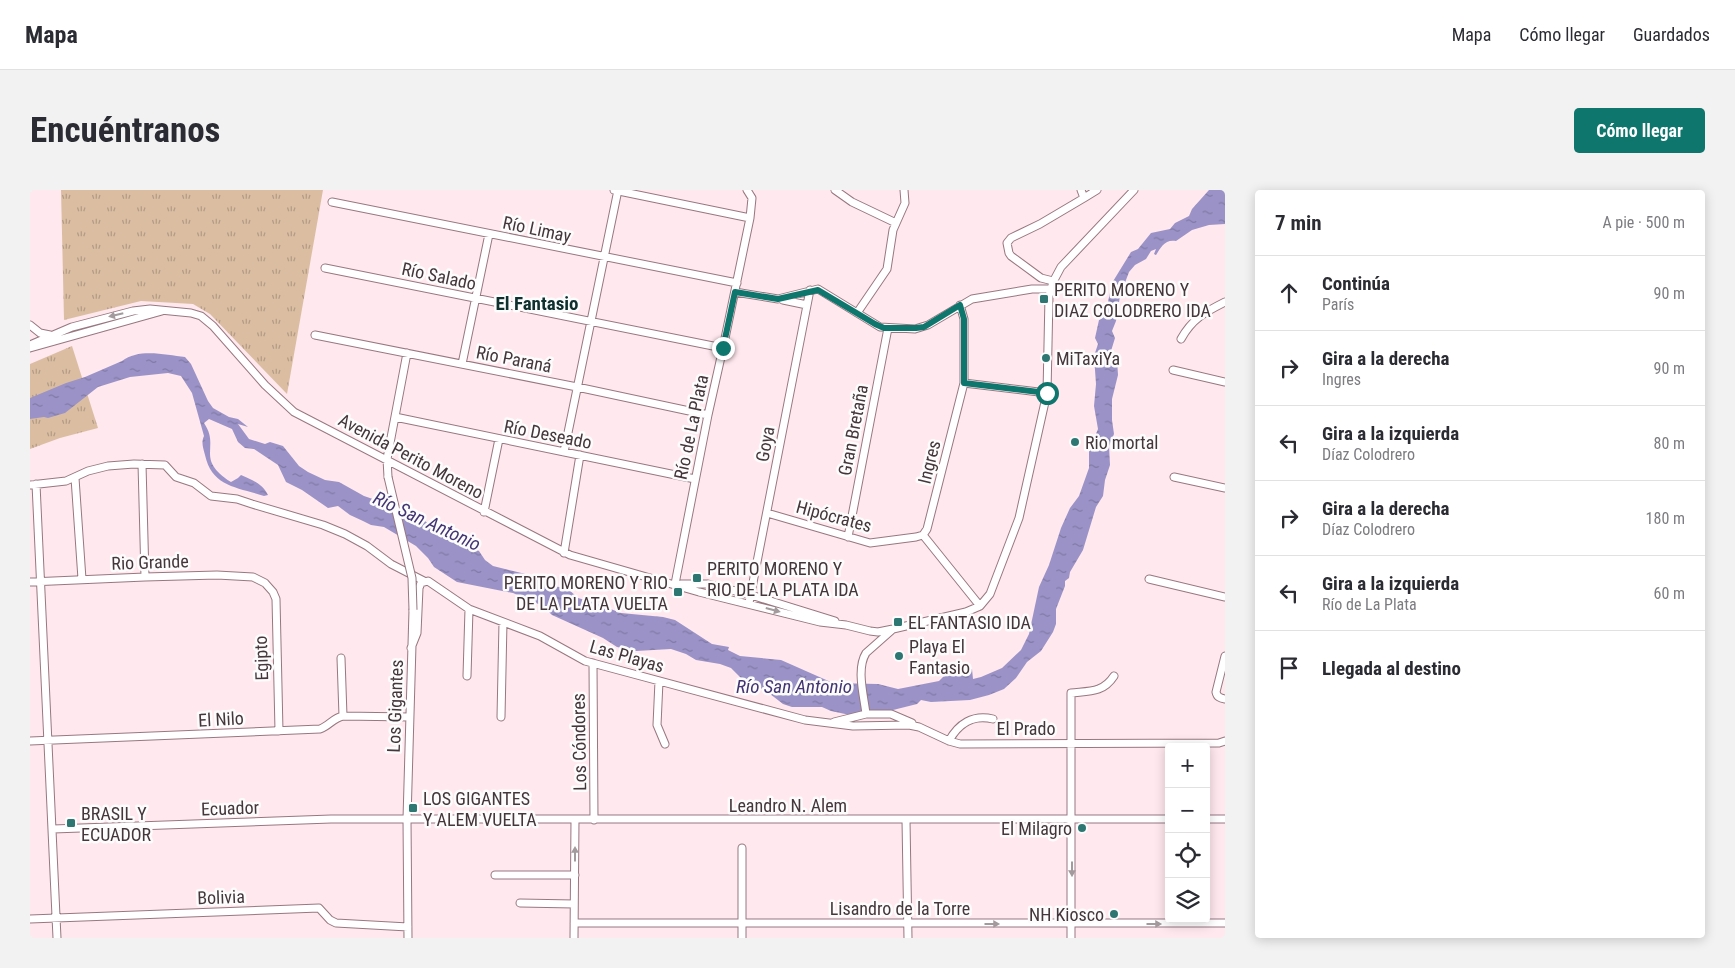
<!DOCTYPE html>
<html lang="es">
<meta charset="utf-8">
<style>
body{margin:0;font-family:"Roboto Condensed",sans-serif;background:#f2f2f3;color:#2b2b33}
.controls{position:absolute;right:15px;bottom:15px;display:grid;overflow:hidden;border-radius:5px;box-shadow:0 2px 12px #0003}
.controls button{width:45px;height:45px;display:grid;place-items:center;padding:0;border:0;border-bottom:1px solid #e1e1e2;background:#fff;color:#2b2b33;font:25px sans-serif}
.stop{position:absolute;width:15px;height:15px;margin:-11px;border:4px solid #0f766e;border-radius:50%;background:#fff}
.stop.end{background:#0f766e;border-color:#fff;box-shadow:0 1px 5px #0008}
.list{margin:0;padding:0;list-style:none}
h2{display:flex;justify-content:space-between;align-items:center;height:65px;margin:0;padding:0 20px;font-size:21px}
h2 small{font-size:16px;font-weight:400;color:#7c7c81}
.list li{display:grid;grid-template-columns:32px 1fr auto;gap:15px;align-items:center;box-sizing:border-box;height:75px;padding:0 20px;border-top:1px solid #e1e1e2}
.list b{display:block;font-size:19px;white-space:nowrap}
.list p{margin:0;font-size:16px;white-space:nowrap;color:#7c7c81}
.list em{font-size:16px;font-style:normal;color:#7c7c81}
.icon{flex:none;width:28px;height:28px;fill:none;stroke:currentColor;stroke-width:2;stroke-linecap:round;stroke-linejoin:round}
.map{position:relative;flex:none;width:1195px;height:748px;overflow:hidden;border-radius:5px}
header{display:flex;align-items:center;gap:30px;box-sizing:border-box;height:70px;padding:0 25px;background:#fff;border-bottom:1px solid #e1e1e2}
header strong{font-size:24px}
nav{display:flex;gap:28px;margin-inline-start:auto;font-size:18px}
.intro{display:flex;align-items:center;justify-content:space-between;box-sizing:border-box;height:120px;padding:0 30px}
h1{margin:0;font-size:35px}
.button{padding:12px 22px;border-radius:5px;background:#0f766e;color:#fff;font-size:18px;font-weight:700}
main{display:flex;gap:30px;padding:0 30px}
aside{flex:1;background:#fff;border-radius:5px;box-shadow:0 2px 12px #0003}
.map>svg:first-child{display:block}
.grass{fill:url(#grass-tufts)}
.water{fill:url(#water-ripples)}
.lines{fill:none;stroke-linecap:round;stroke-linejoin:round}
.street-casing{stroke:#987781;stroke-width:9}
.street{stroke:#fff;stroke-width:7}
.street-bridge-casing{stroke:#987781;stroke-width:9;stroke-linecap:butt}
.street-bridge{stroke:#fff;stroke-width:7}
.oneway{fill:#a29a9c}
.route{stroke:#0f766e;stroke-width:6}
.poi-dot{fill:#2e7672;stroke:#fcfcfc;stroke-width:2}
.labels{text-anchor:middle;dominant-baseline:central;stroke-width:5;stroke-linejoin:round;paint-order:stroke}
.street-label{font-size:18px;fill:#44363a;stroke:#fcfcfc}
.poi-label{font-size:18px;fill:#44363a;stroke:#fcfcfc;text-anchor:start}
.neighbourhood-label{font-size:19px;font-weight:bold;fill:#0e312f;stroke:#fcfcfc}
.water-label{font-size:19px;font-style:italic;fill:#433473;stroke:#fcfcfc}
</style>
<header>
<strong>Mapa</strong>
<nav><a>Mapa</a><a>Cómo llegar</a><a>Guardados</a></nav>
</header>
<div class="intro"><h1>Encuéntranos</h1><a class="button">Cómo llegar</a></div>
<main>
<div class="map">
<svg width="1195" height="748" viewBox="0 0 1195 748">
<defs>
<pattern id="grass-tufts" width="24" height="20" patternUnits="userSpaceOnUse" patternTransform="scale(1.25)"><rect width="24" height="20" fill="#dbbea2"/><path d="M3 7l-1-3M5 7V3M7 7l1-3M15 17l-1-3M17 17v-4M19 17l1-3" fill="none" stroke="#b39b85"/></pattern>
<pattern id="water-ripples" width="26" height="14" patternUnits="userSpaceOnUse" patternTransform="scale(1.25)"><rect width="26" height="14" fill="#9b93c7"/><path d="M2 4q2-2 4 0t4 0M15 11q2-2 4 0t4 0" fill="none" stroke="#8079a3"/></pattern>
</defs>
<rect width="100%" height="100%" fill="#ffe8ee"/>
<path class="grass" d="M 31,0 L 293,0 L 257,204 L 180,124 L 163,114 L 111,111 L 34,130 Z
M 42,156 L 68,238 L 30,248 L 0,259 L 0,174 Z"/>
<path class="water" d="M 1179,0 L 1195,0 L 1195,34 L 1179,35 L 1162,40 L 1146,51 C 1135,49 1131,57 1126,65 L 1124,64 L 1126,59 L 1121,61 L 1116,69 L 1105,75 L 1099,82 L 1090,106 L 1086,131 L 1082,141 L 1085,148 L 1081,161 L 1087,170 L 1088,185 L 1082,209 L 1082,230 L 1084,244 L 1079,256 L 1080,275 L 1075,290 L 1073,306 L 1066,317 L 1053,360 L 1040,382 L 1039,388 L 1035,391 L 1035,396 L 1026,419 L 1026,434 L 1023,442 L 1011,461 L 997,472 L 986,488 L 974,499 L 959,505 L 940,510 L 901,512 L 891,510 L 887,514 L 863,520 L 820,525 L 801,521 L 792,517 L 762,517 L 753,514 L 735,500 L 715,492 L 701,478 L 690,474 L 666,470 L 656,464 L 641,459 L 606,461 L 587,457 L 573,448 L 522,425 L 513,416 L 483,403 L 427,392 L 404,377 L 398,368 L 386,356 L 354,337 L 341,335 L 333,331 L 320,325 L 308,316 L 298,318 L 272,300 L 256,292 L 248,275 L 224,259 L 215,258 L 208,252 L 202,239 L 179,229 L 174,233 C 191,258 164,268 201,292 L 208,288 L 211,285 C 222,290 232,293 238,305 L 234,306 C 207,297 182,297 175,265 C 173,257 171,253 174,246 L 162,203 L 151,186 L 138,183 L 100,187 L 68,197 L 35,223 L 18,228 L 14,227 L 0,229 L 0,208 L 36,193 L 55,187 L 92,171 C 109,158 136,165 155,167 L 161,174 L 178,211 L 183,218 L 199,227 L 208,229 L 218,237 L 208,234 L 219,249 L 235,254 L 240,252 L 253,256 L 269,276 L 278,282 L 295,290 L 309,292 L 334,306 L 378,321 L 408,339 L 449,361 L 455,370 L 463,376 L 508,387 L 522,396 L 537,398 L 548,408 L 565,413 L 591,423 L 633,427 L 645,430 L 682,454 L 699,457 L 698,460 L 710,466 L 751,470 L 803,493 L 848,494 L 868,499 L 909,491 L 917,483 L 942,479 L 943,489 L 951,487 L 972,478 L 991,460 L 999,444 L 1009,397 L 1019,375 L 1031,338 L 1040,318 L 1049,306 L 1059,278 L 1059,261 L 1068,239 L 1064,216 L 1066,194 L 1064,166 L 1068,154 L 1065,148 L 1069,130 L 1075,126 L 1082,93 L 1101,62 L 1108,59 L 1121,43 L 1140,39 L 1145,33 L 1159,26 L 1162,19 Z"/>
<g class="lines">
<g class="street-casing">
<path id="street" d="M 584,0 L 720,28
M 805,0 L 822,12 L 866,33
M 1051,0 L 1054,8 L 1067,0
M 302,12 L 707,93
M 295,78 L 693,158
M 1023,91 L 1011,88 L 981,66 L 979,63 L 977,53 L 981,48 L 1010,34 L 1054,8
M 705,102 L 748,109 L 788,99 L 850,137 L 885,139 L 898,135 L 942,109 L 1002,99 L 1021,99
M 753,110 L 777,115
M 827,123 L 857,79 L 863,40 L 875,13 L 874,0
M 0,135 L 10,143 L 20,145
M 285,145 L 547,197 L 678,225
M 1151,149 C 1162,129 1175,122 1195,112
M 0,155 L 42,137 L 103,121 L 120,119 L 161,123 L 171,126 L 183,136 L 235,195 L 264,222 L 540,365 L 669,402 L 790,432 L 816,435 L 840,441 L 848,442 L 863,439 L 936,422 L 950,416 L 960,404 L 989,328 L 1017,203 L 1019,106 L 1023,92 L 1031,77 L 1104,0
M 0,158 L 132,121
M 432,174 L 459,44
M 1143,180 L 1195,192
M 934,193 L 1017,203
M 365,227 L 665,289
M 534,262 L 588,0
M 112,274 L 115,387
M 358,287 L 357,269 L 377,163
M 1144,287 L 1195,298
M 45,288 L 52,389
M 6,294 L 27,748
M 0,295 L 36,291 L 58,281 L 78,276 L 104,274 L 135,275 L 146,287 L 164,293 L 181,306 L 207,309 L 222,314 L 293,335 L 315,344 L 337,356 L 361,374 L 394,391
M 454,322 L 469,249
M 737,323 L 840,353 L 886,347 L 893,345
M 893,345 L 897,339 L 934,193 L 934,129 L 930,115
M 893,345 L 950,416
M 818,347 L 858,138
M 534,363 L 550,265
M 1119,389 L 1195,407
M 0,392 L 115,387 L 187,385 L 223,387 L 235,393 L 243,402 L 246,409 L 249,541
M 645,394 L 678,225 L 693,158 L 720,28 L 722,8 L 717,0
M 651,394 L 678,394 L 721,405 L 805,431
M 719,413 L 780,100
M 381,458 L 387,443 L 389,398 L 391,393 L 398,391 L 439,419 L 510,446 L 555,471 L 775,530 L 823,536 L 879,535 L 889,537 L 919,551 L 930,554 L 1189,553 L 1195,551
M 1195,466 L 1186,502 C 1187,507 1190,508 1195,509
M 311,468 L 313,526
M 563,473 L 564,630
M 437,486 L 439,419
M 629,491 L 627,535 L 635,554
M 836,524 L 861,524 L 882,533
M 471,527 L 473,432
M 804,532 L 836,524 C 834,506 826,479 836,463 L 862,440
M 0,551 L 290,539 C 299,536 303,528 313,526 L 379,527
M 919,551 C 928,534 943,524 963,529
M 1176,629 L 1195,629
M 876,630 L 878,748
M 23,639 L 301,629 L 1139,629
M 465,685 L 545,685
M 490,713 L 544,714
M 0,729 L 289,718 L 300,730 L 306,733 L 378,737
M 544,733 L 1195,733
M 378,748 L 377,629 L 383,420
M 544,748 L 545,630
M 712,748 L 712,658
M 1041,748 L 1041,503 C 1059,501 1073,503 1084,486"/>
</g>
<use href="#street" class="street"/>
<g class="street-bridge-casing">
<path id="street-bridge" d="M 358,287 L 382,388 L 383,420"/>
</g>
<use href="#street-bridge" class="street-bridge"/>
</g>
<defs><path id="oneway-solid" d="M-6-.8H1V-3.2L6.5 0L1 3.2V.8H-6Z" transform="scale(1.25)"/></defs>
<g class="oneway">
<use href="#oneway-solid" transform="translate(86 125) rotate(167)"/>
<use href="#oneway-solid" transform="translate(743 420) rotate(15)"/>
<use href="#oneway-solid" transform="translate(545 664) rotate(-90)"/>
<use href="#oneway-solid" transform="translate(1042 679) rotate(90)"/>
<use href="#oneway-solid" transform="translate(962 734)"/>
<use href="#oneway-solid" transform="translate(1124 734)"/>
</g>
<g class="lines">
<path class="route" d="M 693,158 L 705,102 L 748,109 L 788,100 L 845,134 L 854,138 L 886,138 L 894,137 L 930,115 L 934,129 L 934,193 L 1017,203"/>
</g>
<g class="poi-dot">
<rect x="1009" y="104" width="10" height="10" rx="2.5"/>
<circle cx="1016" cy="168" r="5"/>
<circle cx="1045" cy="252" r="5"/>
<rect x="662" y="383" width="10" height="10" rx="2.5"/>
<rect x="643" y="397" width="10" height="10" rx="2.5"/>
<rect x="863" y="427" width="10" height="10" rx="2.5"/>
<circle cx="869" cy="466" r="5"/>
<rect x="378" y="613" width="10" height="10" rx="2.5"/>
<rect x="36" y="628" width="10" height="10" rx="2.5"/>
<circle cx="1052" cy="638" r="5"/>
<circle cx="1084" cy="724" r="5"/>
</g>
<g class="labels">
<g class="street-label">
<text transform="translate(507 39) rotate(12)">Río Limay</text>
<text transform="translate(409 86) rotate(12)">Río Salado</text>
<text transform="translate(484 169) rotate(11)">Río Paraná</text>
<text transform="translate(661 237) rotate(-78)">Río de La Plata</text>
<text transform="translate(823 240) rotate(-79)">Gran Bretaña</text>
<text transform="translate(518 244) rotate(11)">Río Deseado</text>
<text transform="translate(735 254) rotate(-79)">Goya</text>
<text transform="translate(381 266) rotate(28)">Avenida Perito Moreno</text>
<text transform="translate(899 272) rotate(-76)">Ingres</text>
<text transform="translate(804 326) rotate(15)">Hipócrates</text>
<text transform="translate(120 372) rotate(-2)">Rio Grande</text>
<text transform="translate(597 466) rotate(16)">Las Playas</text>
<text transform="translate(231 468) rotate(-92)">Egipto</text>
<text transform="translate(365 516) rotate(-88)">Los Gigantes</text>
<text transform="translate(191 529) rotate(-3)">El Nilo</text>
<text x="996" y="538">El Prado</text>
<text transform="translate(549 552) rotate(-91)">Los Cóndores</text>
<text x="758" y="615">Leandro N. Alem</text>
<text transform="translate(200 618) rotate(-2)">Ecuador</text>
<text transform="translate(191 707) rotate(-2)">Bolivia</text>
<text x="870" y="718">Lisandro de la Torre</text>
</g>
<g class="poi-label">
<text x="1024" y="99">PERITO MORENO Y<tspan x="1024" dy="21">DIAZ COLODRERO IDA</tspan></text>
<text x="1026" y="168">MiTaxiYa</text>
<text x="1055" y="252">Rio mortal</text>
<text x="677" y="378">PERITO MORENO Y<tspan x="677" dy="21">RIO DE LA PLATA IDA</tspan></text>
<text x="638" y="392" text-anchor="end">PERITO MORENO Y RIO<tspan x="638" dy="21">DE LA PLATA VUELTA</tspan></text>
<text x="878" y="432">EL FANTASIO IDA</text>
<text x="879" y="456">Playa El<tspan x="879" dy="21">Fantasio</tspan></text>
<text x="393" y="608">LOS GIGANTES<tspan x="393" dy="21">Y ALEM VUELTA</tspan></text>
<text x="51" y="623">BRASIL Y<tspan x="51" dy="21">ECUADOR</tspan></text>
<text x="1042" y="638" text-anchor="end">El Milagro</text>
<text x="1074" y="724" text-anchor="end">NH Kiosco</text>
</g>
<g class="neighbourhood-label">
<text x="507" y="113">El Fantasio</text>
</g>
<g class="water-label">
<text transform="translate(397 331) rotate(25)">Río San Antonio</text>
<text x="764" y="496">Río San Antonio</text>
</g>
</g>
</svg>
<div class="controls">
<button>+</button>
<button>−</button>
<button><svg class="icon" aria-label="locate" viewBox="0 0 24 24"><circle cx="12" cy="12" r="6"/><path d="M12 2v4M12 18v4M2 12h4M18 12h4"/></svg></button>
<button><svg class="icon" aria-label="layers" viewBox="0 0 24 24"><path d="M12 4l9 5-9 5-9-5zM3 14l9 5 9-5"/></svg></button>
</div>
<div class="stop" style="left:1017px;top:203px"></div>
<div class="stop end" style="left:693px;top:158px"></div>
</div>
<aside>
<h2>7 min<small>A pie · 500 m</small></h2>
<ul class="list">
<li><svg class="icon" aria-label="ahead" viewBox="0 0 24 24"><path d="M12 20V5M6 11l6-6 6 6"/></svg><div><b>Continúa</b><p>París</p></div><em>90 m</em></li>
<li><svg class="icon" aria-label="right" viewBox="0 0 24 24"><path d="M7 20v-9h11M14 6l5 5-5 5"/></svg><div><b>Gira a la derecha</b><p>Ingres</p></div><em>90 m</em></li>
<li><svg class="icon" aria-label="left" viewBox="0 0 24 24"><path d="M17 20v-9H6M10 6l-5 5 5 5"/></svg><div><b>Gira a la izquierda</b><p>Díaz Colodrero</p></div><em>80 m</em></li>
<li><svg class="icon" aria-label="right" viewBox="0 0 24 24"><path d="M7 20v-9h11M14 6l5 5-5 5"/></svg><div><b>Gira a la derecha</b><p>Díaz Colodrero</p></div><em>180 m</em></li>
<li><svg class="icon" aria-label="left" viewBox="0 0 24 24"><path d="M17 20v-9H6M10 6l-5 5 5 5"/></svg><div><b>Gira a la izquierda</b><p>Río de La Plata</p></div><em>60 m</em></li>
<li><svg class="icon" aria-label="arrive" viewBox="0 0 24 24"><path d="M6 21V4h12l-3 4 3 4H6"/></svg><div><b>Llegada al destino</b></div></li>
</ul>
</aside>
</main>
